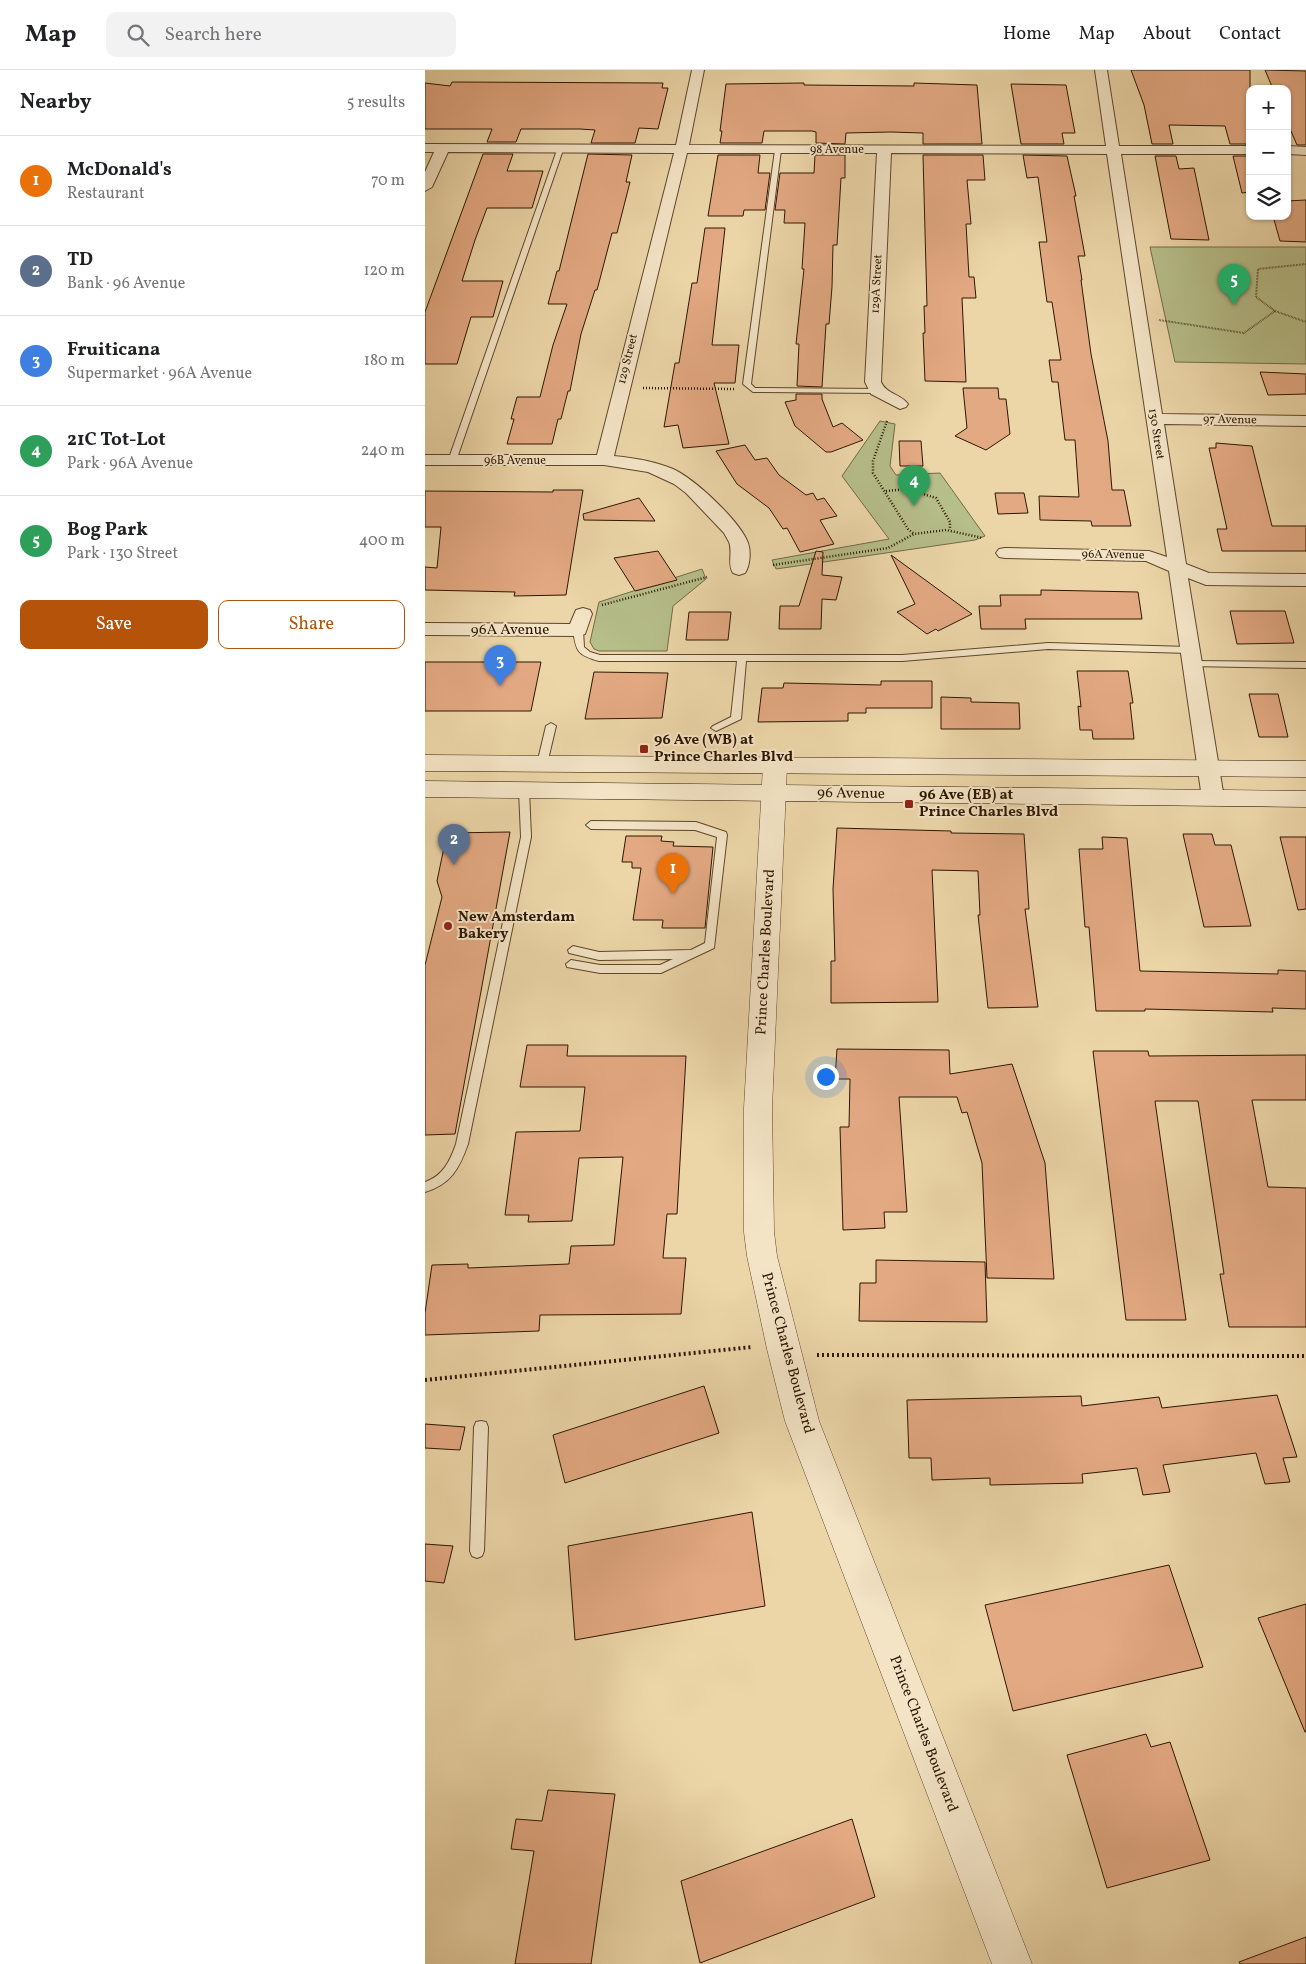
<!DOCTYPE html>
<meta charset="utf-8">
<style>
body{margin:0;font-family:Vollkorn,serif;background:#f2f2f2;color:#202124}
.controls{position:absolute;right:15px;top:15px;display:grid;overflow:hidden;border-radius:10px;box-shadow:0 1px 4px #0004}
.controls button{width:45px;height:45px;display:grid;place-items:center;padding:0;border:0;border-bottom:1px solid #e0e0e0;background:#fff;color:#202124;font:25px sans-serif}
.you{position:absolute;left:400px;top:1006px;width:18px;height:18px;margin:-12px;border:4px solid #fff;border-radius:50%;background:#1a73e8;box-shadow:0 0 0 8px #1a73e833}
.badge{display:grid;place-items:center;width:32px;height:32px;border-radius:50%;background:#b45309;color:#fff;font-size:16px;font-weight:700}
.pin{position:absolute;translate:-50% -41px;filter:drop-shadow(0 1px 2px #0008)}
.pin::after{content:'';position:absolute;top:26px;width:18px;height:15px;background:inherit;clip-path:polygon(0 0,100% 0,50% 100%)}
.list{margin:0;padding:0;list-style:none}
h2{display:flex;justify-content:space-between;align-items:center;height:65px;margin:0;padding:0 20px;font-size:21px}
h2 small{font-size:16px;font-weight:400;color:#757577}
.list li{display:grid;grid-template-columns:32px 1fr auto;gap:15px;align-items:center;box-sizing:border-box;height:90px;padding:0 20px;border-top:1px solid #e0e0e0}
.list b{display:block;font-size:19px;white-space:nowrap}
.list p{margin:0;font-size:16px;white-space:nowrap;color:#757577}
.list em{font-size:16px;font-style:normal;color:#757577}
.actions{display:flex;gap:10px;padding:15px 20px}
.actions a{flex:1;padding:11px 0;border:1px solid #b45309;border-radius:10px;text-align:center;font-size:18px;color:#b45309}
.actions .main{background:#b45309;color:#fff}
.icon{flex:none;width:28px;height:28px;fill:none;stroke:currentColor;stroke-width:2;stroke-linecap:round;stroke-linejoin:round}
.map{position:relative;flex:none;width:881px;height:1894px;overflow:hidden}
header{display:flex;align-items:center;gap:30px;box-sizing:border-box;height:70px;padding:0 25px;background:#fff;border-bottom:1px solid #e0e0e0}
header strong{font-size:24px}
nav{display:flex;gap:28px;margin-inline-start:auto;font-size:18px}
.search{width:350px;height:45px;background:#f2f2f2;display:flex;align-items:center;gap:12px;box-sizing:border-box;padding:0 18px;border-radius:10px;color:#757577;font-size:19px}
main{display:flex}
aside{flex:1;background:#fff}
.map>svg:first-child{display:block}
.green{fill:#b6be89;stroke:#726a46}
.building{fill:#e3a983;stroke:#2e1602}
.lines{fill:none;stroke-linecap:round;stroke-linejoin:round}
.service-casing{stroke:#5e462c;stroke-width:2}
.minor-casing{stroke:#5e462c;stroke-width:2}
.tertiary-casing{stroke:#5e462c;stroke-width:1}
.secondary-casing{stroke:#2e1602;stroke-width:1}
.path-far2{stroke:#2e1602;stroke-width:2;stroke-dasharray:0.5 1;stroke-linecap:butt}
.path-far1{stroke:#2e1602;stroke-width:2.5;stroke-dasharray:1 2;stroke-linecap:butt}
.path{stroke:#2e1602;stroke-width:4;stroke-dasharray:2 3;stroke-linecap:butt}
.service{fill:#f3e4c6;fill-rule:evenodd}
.minor{fill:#f3e4c6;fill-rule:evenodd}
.tertiary{fill:#f3e4c6;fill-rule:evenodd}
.secondary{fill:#f3e4c6;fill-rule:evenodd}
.poi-dot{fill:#8f2418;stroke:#f3e4c6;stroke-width:2}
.labels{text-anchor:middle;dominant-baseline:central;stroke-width:4;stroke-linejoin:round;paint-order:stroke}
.far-street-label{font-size:12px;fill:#2e1602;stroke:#f3e4c6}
.street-label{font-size:15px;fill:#2e1602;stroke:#f3e4c6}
.poi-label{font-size:15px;font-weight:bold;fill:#2e1602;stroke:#f3e4c6;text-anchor:start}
</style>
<header>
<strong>Map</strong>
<div class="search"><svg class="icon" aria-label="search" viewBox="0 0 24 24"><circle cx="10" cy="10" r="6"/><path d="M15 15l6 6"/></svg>Search here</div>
<nav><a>Home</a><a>Map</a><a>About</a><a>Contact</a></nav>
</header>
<main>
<aside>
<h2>Nearby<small>5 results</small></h2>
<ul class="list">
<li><span class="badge" style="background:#e8710a">1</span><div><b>McDonald's</b><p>Restaurant</p></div><em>70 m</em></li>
<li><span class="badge" style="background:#5c6f8a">2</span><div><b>TD</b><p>Bank · 96 Avenue</p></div><em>120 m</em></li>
<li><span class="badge" style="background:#3f7fe0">3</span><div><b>Fruiticana</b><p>Supermarket · 96A Avenue</p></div><em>180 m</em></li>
<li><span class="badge" style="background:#2e9e5b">4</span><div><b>21C Tot-Lot</b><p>Park · 96A Avenue</p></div><em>240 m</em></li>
<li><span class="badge" style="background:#2e9e5b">5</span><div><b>Bog Park</b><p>Park · 130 Street</p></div><em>400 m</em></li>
</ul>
<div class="actions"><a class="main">Save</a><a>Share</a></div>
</aside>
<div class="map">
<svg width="881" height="1894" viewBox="0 0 881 1894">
<rect width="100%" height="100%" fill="#ecd6a8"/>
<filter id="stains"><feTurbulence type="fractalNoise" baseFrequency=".004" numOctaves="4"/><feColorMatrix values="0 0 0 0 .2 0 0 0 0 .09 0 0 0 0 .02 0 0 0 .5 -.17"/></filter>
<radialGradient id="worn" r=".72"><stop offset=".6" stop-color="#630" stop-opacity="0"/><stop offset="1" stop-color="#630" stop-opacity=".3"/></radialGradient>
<path class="green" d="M 725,177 L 881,177 L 881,294 L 750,292 Z
M 455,351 L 470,354 L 465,396 L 471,405 L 515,403 L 560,466 L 550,470 L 351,499 L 347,490 L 464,469 L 417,406 Z
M 277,499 L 281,509 L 248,536 L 242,581 L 174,581 L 169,579 L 165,572 L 174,532 Z"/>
<path class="building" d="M 706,0 L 825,0 L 825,74 L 805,74 L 800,56 L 744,55 L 748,74 L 727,74 L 719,35 Z
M 840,0 L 881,1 L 881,75 L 872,75 L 862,52 L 862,19 L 848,19 Z
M 27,12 L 238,13 L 237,18 L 243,18 L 233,59 L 214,58 L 210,73 L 166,73 L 170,60 L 155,59 L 96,59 L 91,72 L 62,72 L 67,59 L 0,59 L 0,13 L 25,16 Z
M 379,13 L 379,15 L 489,16 L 489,13 L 552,15 L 557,74 L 498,74 L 498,63 L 466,62 L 421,63 L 420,74 L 391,73 L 391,62 L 387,61 L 339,61 L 337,73 L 295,73 L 297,61 L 295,61 L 301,14 Z
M 586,14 L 641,15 L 650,63 L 637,63 L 639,74 L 596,74 Z
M 58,84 L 88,84 L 82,101 L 118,101 L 107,138 L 62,138 L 50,170 L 37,211 L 78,211 L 68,247 L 46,247 L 32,294 L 0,294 L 0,242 Z
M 163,84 L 207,85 L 201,112 L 205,112 L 192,163 L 187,163 L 172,220 L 170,220 L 156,264 L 145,321 L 143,321 L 136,349 L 133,349 L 127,374 L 82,374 L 89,349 L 86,349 L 92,327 L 115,327 L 128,275 L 142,234 L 123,234 L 132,201 L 134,201 Z
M 293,85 L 335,85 L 333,103 L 345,103 L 340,140 L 319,140 L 318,146 L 283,146 Z
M 390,85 L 420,85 L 420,108 L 416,108 L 412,175 L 408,175 L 407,217 L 404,254 L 401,254 L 397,317 L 372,316 L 374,274 L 371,274 L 379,199 L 377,199 L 380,153 L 359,153 L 360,140 L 350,140 L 355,103 L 389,103 Z
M 498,85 L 558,85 L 560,110 L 542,110 L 546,154 L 541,154 L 544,207 L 549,207 L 551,228 L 537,228 L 541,312 L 500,311 L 498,263 L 500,263 L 499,236 L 502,236 Z
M 598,85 L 642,86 L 651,126 L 649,126 L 660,186 L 653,186 L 657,210 L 656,210 L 666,284 L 683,371 L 687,420 L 699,420 L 706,456 L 667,456 L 666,451 L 615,450 L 614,426 L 654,427 L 650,370 L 640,370 L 633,312 L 627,312 L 624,290 L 636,290 L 627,232 L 622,232 L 614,172 L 622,172 L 613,107 L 602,108 Z
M 730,86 L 751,86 L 754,99 L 769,98 L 784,170 L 746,169 Z
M 808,86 L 825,86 L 825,122 L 817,123 Z
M 881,130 L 881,172 L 855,171 L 848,146 L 862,146 L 862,131 Z
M 280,158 L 300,158 L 287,275 L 314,275 L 310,313 L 289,313 L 304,374 L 258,378 L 253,355 L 239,357 L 250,293 L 254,293 L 267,213 L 272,213 Z
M 835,302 L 881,304 L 881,324 L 843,325 Z
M 538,318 L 573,318 L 574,329 L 581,329 L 585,364 L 561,380 L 530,366 L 542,358 Z
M 371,324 L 397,324 L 397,329 L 408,357 L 417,353 L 438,370 L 406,382 L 401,382 L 370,356 L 360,332 L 371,330 Z
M 474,371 L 496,371 L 498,396 L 475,396 Z
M 791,373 L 827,376 L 847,456 L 881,456 L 881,481 L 797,481 L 792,459 L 802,459 L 784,378 L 791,378 Z
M 320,375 L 330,390 L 342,388 L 354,405 L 381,425 L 388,423 L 392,430 L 399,428 L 412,446 L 395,450 L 409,474 L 375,482 L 362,458 L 358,459 L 344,438 L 312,414 L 291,381 Z
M 128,420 L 158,420 L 141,525 L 89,526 L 90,522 L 0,520 L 0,497 L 12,498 L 16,457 L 0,457 L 0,421 L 128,422 Z
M 570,423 L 599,423 L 603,443 L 573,444 Z
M 214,428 L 230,451 L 159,450 L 158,444 Z
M 233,481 L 252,510 L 210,521 L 189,488 Z
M 391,481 L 398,482 L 397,505 L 417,507 L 411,530 L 397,529 L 396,559 L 354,559 L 355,536 L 374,536 Z
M 466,485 L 547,544 L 513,561 L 511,559 L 502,564 L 472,542 L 490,534 Z
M 616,520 L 713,522 L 717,549 L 600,549 L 601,559 L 556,559 L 554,536 L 576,536 L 575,525 L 616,525 Z
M 805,541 L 860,541 L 869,573 L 812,574 Z
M 264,542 L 306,542 L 303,570 L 261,570 Z
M 0,592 L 116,592 L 106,641 L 0,641 Z
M 652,601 L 703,601 L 708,633 L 705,633 L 709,669 L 668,669 L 667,660 L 655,660 L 653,636 L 656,637 Z
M 169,602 L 243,603 L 237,648 L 160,649 Z
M 456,611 L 507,611 L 507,638 L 441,638 L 441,643 L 423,643 L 423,651 L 333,652 L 337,618 L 358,618 L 359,613 L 456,615 Z
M 824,624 L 853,624 L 863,667 L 834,667 Z
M 516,627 L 546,628 L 546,632 L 594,633 L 595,659 L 516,659 Z
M 412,758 L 526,761 L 526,763 L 599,764 L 604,839 L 600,839 L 613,937 L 563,938 L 553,845 L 555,845 L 553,801 L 507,800 L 513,932 L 406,933 L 406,891 L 410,891 L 408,819 Z
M 85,762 L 30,1064 L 0,1065 L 0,895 L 17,827 L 12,811 L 22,763 Z
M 758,764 L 787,764 L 790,775 L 806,775 L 826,856 L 779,857 Z
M 201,766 L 237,766 L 236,771 L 249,772 L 248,776 L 288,777 L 280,858 L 237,858 L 238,850 L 208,850 L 216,798 L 207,798 L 207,792 L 197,792 Z
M 677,767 L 702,768 L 715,901 L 853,904 L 853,900 L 881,901 L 881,939 L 847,938 L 848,942 L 720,939 L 720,941 L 671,941 L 664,857 L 660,857 L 654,779 L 678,779 Z
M 855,767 L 881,767 L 881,839 L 873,840 Z
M 102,975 L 143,975 L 142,986 L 261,986 L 252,1144 L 242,1144 L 238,1188 L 261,1188 L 256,1244 L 115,1245 L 114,1261 L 0,1265 L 0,1243 L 7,1195 L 43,1194 L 43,1198 L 144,1194 L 146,1176 L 189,1175 L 198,1087 L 154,1088 L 147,1151 L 103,1152 L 104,1145 L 80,1145 L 91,1062 L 155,1061 L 160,1017 L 95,1017 Z
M 412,979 L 524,980 L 525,1004 L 587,994 L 620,1093 L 629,1209 L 562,1208 L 557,1093 L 542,1042 L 537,1043 L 532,1027 L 474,1027 L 482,1142 L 459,1142 L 460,1158 L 418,1160 L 415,1057 L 424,1057 L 425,1009 L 410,1009 Z
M 668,981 L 723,981 L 724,986 L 881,985 L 881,1030 L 827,1030 L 843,1117 L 881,1118 L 881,1257 L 804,1257 L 795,1204 L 799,1204 L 773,1031 L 730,1031 L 761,1250 L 701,1250 Z
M 451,1190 L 560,1192 L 562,1252 L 434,1251 L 435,1213 L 451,1213 Z
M 279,1316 L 294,1363 L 140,1413 L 128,1365 Z
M 852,1325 L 872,1387 L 858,1388 L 865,1412 L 840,1414 L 831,1383 L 738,1395 L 745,1422 L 718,1425 L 712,1398 L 657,1404 L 658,1413 L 565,1415 L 565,1408 L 507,1410 L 506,1388 L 484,1388 L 482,1330 L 656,1326 L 657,1336 L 734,1327 L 737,1338 Z
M 0,1354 L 40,1357 L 35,1380 L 0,1378 Z
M 327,1442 L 340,1536 L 150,1570 L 143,1476 Z
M 0,1474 L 28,1476 L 19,1513 L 0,1511 Z
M 744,1495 L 778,1597 L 588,1641 L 560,1535 Z
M 881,1534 L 881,1662 L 880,1662 L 833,1548 Z
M 721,1664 L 726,1677 L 745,1672 L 785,1790 L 682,1818 L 642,1685 Z
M 123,1720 L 190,1724 L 166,1894 L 90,1894 L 109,1781 L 86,1779 L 91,1749 L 117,1751 Z
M 427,1749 L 450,1827 L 275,1893 L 256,1811 Z
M 881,1867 L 881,1894 L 815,1894 L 814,1892 Z"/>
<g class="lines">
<g class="service-casing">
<path id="service" d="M 135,78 L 138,80 L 31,391 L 24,393 L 23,391 L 132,80 Z
M 353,78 L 356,80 L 326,314 L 330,318 L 452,319 L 455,319 L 455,323 L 328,322 L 318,314 L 350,80 Z
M 153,557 L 158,560 L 159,577 L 165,582 L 175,585 L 477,585 L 623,573 L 764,577 L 769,580 L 764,583 L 623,579 L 477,591 L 321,591 L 316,649 L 291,661 L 286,658 L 288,656 L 306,647 L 312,591 L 174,591 C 152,585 151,581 148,560 Z
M 767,591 L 881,592 L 881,598 L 764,596 L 764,592 Z
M 126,653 L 131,656 L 122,694 L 117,697 L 112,694 L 121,656 Z
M 99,717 L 104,720 L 106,767 L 43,1074 C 34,1099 26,1114 0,1122 L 0,1112 C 18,1106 25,1091 31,1074 L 96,767 L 94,720 Z
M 166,751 L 271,752 L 301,762 L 302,765 L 289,878 L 236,903 L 175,903 L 142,897 L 141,894 L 146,890 L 175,895 L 235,895 L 248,889 L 174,890 L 144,883 L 143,880 L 148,876 L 174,882 L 266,880 L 280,873 L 292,767 L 270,760 L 166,759 L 161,755 Z
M 56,1351 L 61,1352 L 63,1357 L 59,1481 L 57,1486 L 52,1488 L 47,1486 L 45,1481 L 49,1357 L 51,1352 Z"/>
</g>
<g class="minor-casing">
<path id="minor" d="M 267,0 L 279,0 L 264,75 L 681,76 L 670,0 L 682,0 L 694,76 L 825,76 L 825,84 L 696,84 L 737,344 L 881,346 L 881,356 L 739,354 L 761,494 L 784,503 L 881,504 L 881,516 L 781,515 L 763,508 L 799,728 L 795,733 L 788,735 L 781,733 L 777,728 L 744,501 L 721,491 L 580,488 L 574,487 L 571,483 L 574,479 L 580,478 L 724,481 L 742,487 L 682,84 L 466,83 L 456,312 C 461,324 476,324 483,334 L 481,337 L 475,339 L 446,324 L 440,312 L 452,83 L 262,83 L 189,386 C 209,388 229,391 248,399 C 270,409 315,451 323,473 C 326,481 325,496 320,503 L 314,505 L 308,503 C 302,494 308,482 304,472 L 299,463 L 261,423 L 249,414 L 223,402 L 179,395 L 0,395 L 0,385 L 172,385 L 249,83 L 23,82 L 7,117 L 0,121 L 0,102 L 9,82 L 0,82 L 0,74 L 251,75 Z
M 862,76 L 881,77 L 881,85 L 862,84 Z
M 158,538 L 165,540 L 167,544 L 160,564 L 153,566 L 0,565 L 0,553 L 145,554 L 151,540 Z"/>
</g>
<g class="tertiary-casing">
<path id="tertiary" d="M 350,688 L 358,690 L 362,696 L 347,1038 L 349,1162 L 352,1186 L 394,1351 L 607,1894 L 567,1894 L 360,1351 L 342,1279 L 322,1186 L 319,1162 L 319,1038 L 338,696 L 342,690 Z"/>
</g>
<g class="secondary-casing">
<path id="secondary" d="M 0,685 L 881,691 L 881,707 L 0,701 Z
M 0,711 L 881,721 L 881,737 L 0,727 Z"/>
</g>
<path class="path-far2" d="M 850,241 L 831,227 L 833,199 L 881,194
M 734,250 L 819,263 L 850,241 L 881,252"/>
<path class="path-far1" d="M 218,318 L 309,319
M 462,351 L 448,391 L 448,403 L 483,459 L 489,464
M 461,421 L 482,419 L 511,428 L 525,452 L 525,460
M 348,495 L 463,478 L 489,464 L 521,460 L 558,468
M 177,535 L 282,507"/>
<path class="path" d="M 392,1285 L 881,1286
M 0,1310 L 327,1277"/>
<use href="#service" class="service"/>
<use href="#minor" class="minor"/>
<use href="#tertiary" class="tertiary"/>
<use href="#secondary" class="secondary"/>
</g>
<g class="poi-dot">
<rect x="214" y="674" width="10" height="10" rx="2.5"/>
<rect x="479" y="729" width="10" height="10" rx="2.5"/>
<circle cx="23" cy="856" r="5"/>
</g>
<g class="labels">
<g class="far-street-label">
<text x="412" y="80">98 Avenue</text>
<text transform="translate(452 214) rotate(-87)">129A Street</text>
<text transform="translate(203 289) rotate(-76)">129 Street</text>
<text transform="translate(805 350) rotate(1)">97 Avenue</text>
<text transform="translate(731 364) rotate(81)">130 Street</text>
<text x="90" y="391">96B Avenue</text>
<text transform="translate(688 485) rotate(1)">96A Avenue</text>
</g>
<g class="street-label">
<text x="85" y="560">96A Avenue</text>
<text transform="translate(426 724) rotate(1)">96 Avenue</text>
<text transform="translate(341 882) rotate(-87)">Prince Charles Boulevard</text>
<text transform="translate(362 1283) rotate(75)">Prince Charles Boulevard</text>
<text transform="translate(498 1664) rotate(69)">Prince Charles Boulevard</text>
</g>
<g class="poi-label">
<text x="229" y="670">96 Ave (WB) at<tspan x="229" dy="17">Prince Charles Blvd</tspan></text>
<text x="494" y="725">96 Ave (EB) at<tspan x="494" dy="17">Prince Charles Blvd</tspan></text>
<text x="33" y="847">New Amsterdam<tspan x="33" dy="17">Bakery</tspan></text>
</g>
</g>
<rect width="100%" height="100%" filter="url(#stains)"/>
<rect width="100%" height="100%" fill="url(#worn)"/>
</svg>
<div class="controls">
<button>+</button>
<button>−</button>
<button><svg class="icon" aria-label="layers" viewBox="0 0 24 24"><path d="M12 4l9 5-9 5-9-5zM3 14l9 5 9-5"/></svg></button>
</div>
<div class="you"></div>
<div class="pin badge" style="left:248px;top:824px;background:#e8710a">1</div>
<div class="pin badge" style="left:29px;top:795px;background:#5c6f8a">2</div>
<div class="pin badge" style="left:75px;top:616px;background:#3f7fe0">3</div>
<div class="pin badge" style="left:489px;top:436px;background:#2e9e5b">4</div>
<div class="pin badge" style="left:809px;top:235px;background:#2e9e5b">5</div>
</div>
</main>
